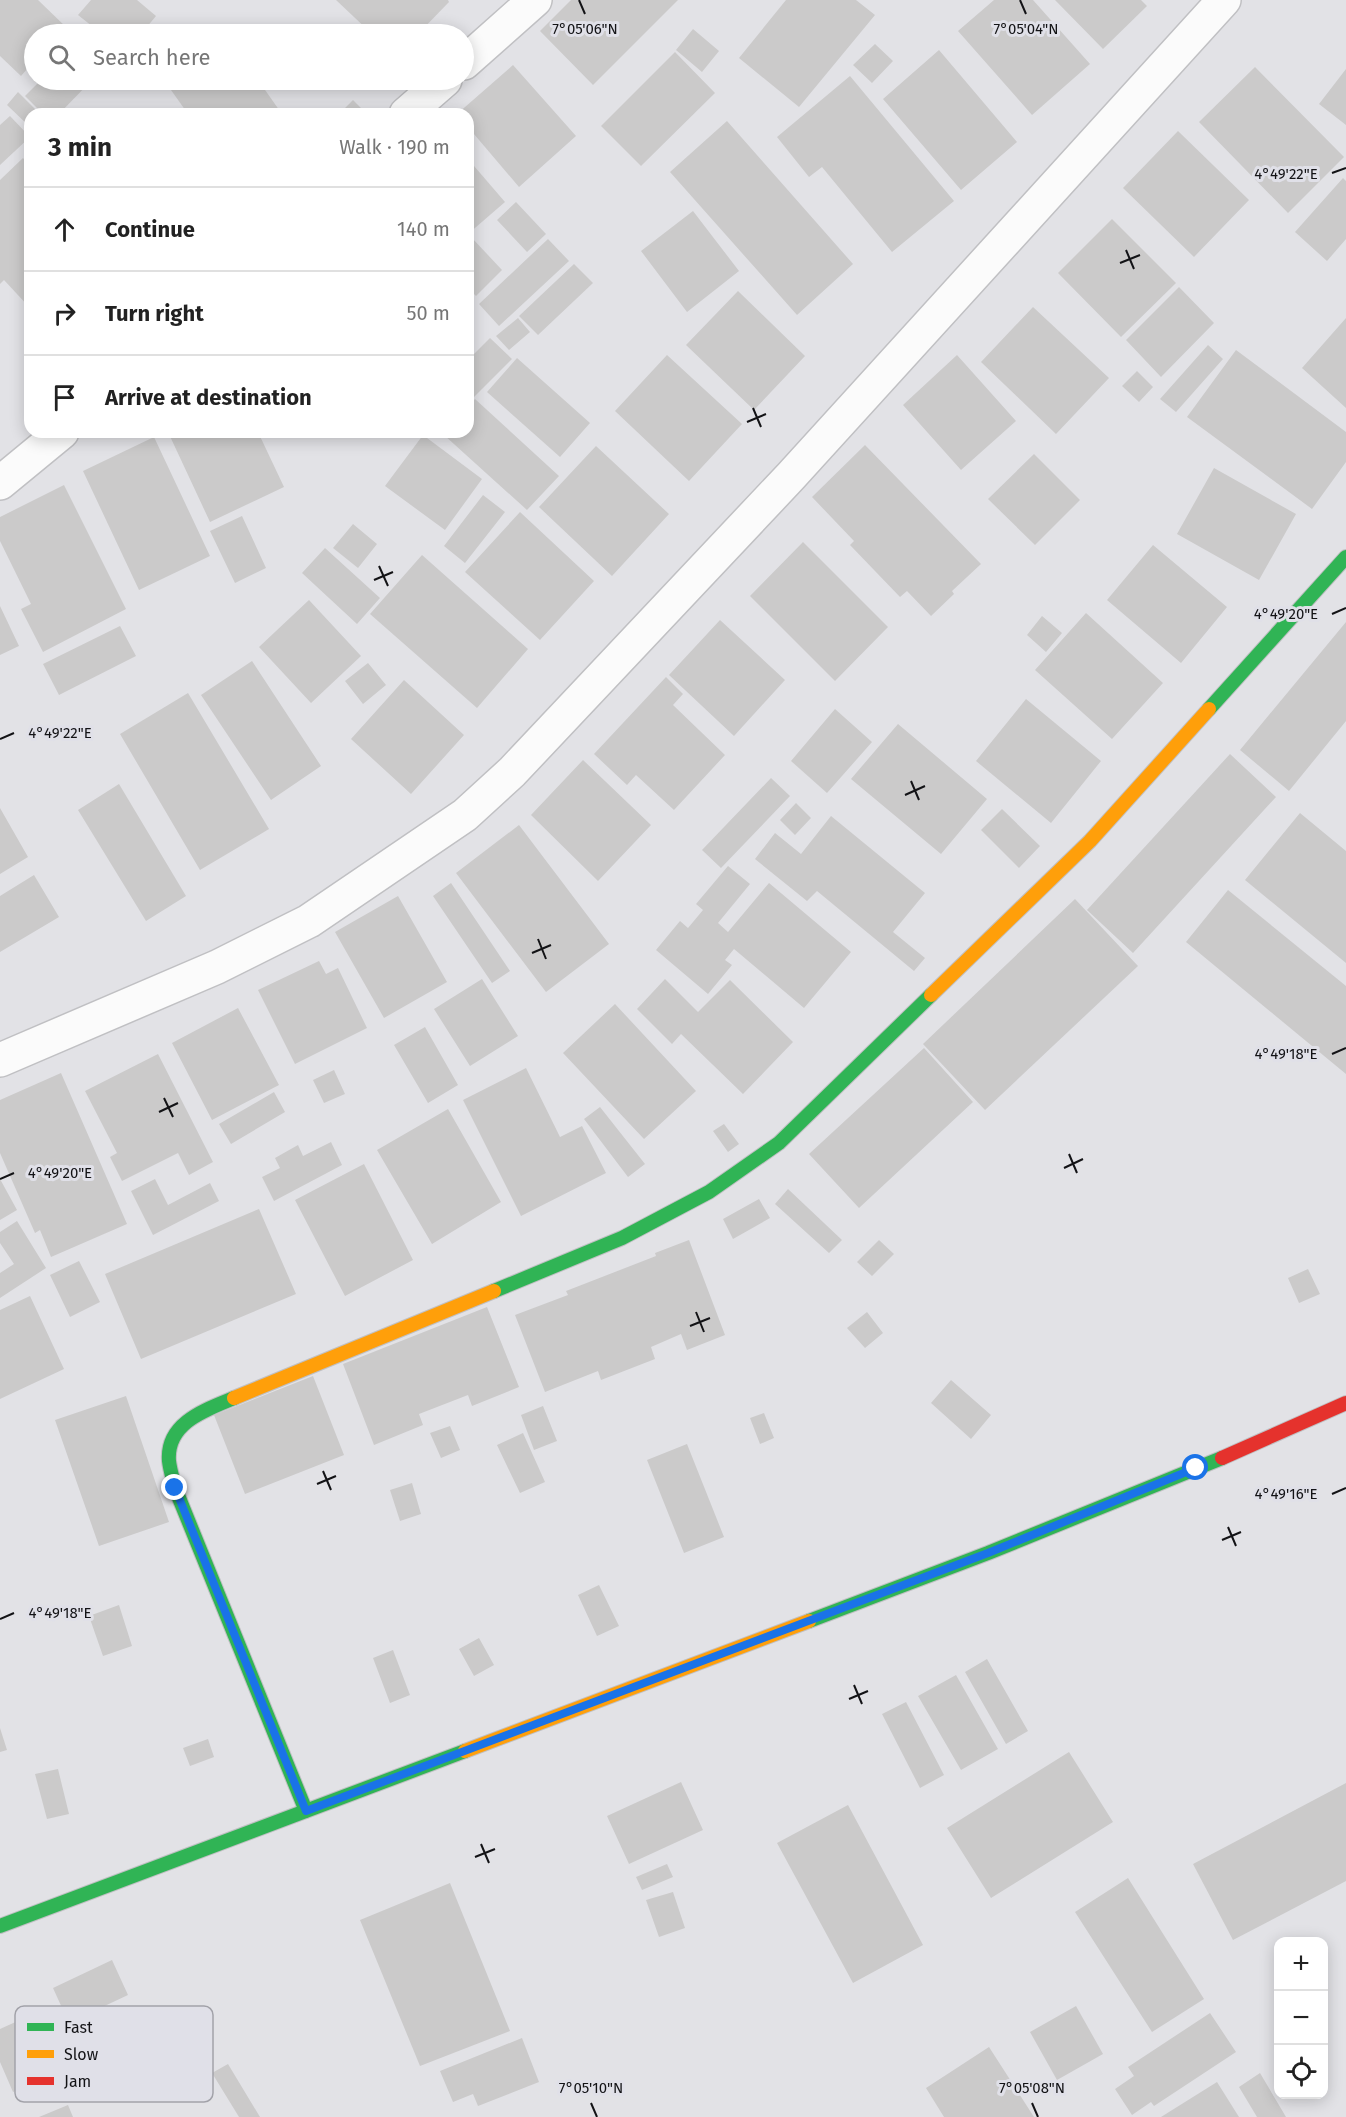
<!DOCTYPE html>
<meta charset="utf-8">
<style>
body{margin:0;font-family:"Fira Sans",sans-serif;background:#f2f2f2;color:#222}
.controls{position:absolute;right:18px;bottom:18px;display:grid;overflow:hidden;border-radius:12px;box-shadow:0 3px 15px #0003}
.controls button{width:54px;height:54px;display:grid;place-items:center;padding:0;border:0;border-bottom:2px solid #e0e0e0;background:#fff;color:#222;font:30px sans-serif}
.stop{position:absolute;width:18px;height:18px;margin:-14px;border:4px solid #1a73e8;border-radius:50%;background:#fff}
.stop.end{background:#1a73e8;border-color:#fff;box-shadow:0 2px 6px #0008}
.list{margin:0;padding:0;list-style:none}
h2{display:flex;justify-content:space-between;align-items:center;height:78px;margin:0;padding:0 24px;font-size:26px}
h2 small{font-size:20px;font-weight:400;color:#767676}
.list li{display:grid;grid-template-columns:39px 1fr auto;gap:18px;align-items:center;box-sizing:border-box;height:84px;padding:0 24px;border-top:2px solid #e0e0e0}
.list b{display:block;font-size:22px;white-space:nowrap}
.list em{font-size:20px;font-style:normal;color:#767676}
.icon{flex:none;width:33px;height:33px;fill:none;stroke:currentColor;stroke-width:2;stroke-linecap:round;stroke-linejoin:round}
.map{position:relative;flex:none;width:1346px;height:2117px;overflow:hidden}
.search{position:absolute;background:#fff;box-shadow:0 3px 15px #0003;left:24px;top:24px;width:450px;height:66px;display:flex;align-items:center;gap:15px;box-sizing:border-box;padding:0 21px;border-radius:33px;color:#767676;font-size:22px}
.panel{position:absolute;background:#fff;box-shadow:0 3px 15px #0003;left:24px;top:108px;width:450px;height:330px;border-radius:18px}
.map>svg:first-child{display:block}
.building{fill:#cbcaca}
.lines{fill:none;stroke-linecap:round;stroke-linejoin:round}
.street-casing{stroke:#c0c0c3;stroke-width:36}
.fast-casing{stroke:#c0c0c3;stroke-width:16}
.slow-casing{stroke:#c0c0c3;stroke-width:16}
.jam-casing{stroke:#c0c0c3;stroke-width:16}
.street{stroke:#fbfbfb;stroke-width:33}
.fast{stroke:#30b455;stroke-width:14}
.slow{stroke:#ff9f0a;stroke-width:14}
.jam{stroke:#e5322d;stroke-width:14}
.route{stroke:#1a73e8;stroke-width:8}
.ticks{fill:none;stroke:#131316;stroke-width:2}
.key{fill:#e0e0e8;stroke:#a2a2a9;stroke-width:1.5}
.key-label{font-size:16px;fill:#131316}
.ticks-label{font-size:15px;text-anchor:middle;fill:#131316;stroke:#e0e0e8;stroke-width:6;stroke-linejoin:round;paint-order:stroke}
</style>
<div class="map">
<svg width="1346" height="2117" viewBox="0 0 1346 2117">
<rect width="100%" height="100%" fill="#e2e2e6"/>
<path class="building" d="M 0,0 L 38,0 L 67,28 L 60,34 L 34,34 L 34,61 L 21,76 L 0,56 Z
M 91,0 L 137,0 L 156,16 L 141,34 L 102,34 L 78,15 Z
M 336,0 L 448,0 L 449,2 L 418,34 L 372,34 Z
M 571,0 L 678,0 L 593,85 L 540,31 Z
M 786,0 L 856,0 L 875,15 L 799,107 L 739,58 Z
M 994,0 L 1033,0 L 1090,64 L 1032,115 L 958,31 Z
M 1055,0 L 1141,0 L 1147,6 L 1103,49 Z
M 693,29 L 719,51 L 702,72 L 676,50 Z
M 875,44 L 893,61 L 872,83 L 853,65 Z
M 939,50 L 1017,142 L 961,190 L 883,99 Z
M 675,52 L 715,93 L 641,166 L 601,126 Z
M 513,65 L 576,136 L 519,187 L 468,127 L 468,114 L 457,114 Z
M 1255,67 L 1344,157 L 1288,213 L 1199,122 Z
M 1346,69 L 1346,125 L 1319,104 Z
M 850,76 L 954,201 L 892,252 L 822,167 L 809,177 L 777,137 Z
M 41,80 L 92,80 L 59,114 L 43,114 L 25,96 Z
M 187,80 L 258,80 L 282,114 L 188,114 L 171,90 Z
M 18,92 L 40,114 L 30,114 L 30,127 L 7,105 Z
M 353,100 L 363,110 L 359,114 L 339,114 Z
M 10,116 L 30,137 L 0,165 L 0,125 Z
M 727,121 L 853,264 L 797,315 L 670,172 Z
M 1178,131 L 1249,200 L 1194,257 L 1123,188 Z
M 23,158 L 30,166 L 30,308 L 4,280 L 0,284 L 0,180 Z
M 468,159 L 505,202 L 468,234 Z
M 1343,178 L 1346,181 L 1346,239 L 1327,261 L 1295,232 Z
M 516,202 L 546,234 L 527,252 L 497,220 Z
M 693,211 L 739,271 L 687,312 L 641,251 Z
M 1112,219 L 1176,283 L 1121,337 L 1058,273 Z
M 472,238 L 502,270 L 476,296 L 468,288 L 468,242 Z
M 548,239 L 569,261 L 499,326 L 479,304 Z
M 574,264 L 593,283 L 538,335 L 519,316 Z
M 1179,287 L 1214,323 L 1161,377 L 1126,340 Z
M 738,291 L 805,356 L 754,410 L 686,345 Z
M 1033,307 L 1109,378 L 1056,434 L 981,362 Z
M 518,318 L 530,332 L 509,350 L 496,336 Z
M 1346,318 L 1346,408 L 1302,368 Z
M 490,338 L 512,359 L 474,397 L 468,392 L 468,360 Z
M 1208,345 L 1223,359 L 1176,412 L 1160,399 Z
M 1236,350 L 1346,432 L 1346,462 L 1312,509 L 1187,417 Z
M 667,355 L 742,424 L 689,481 L 615,411 Z
M 957,355 L 1016,421 L 961,470 L 903,405 Z
M 517,358 L 590,423 L 560,457 L 487,392 Z
M 1137,371 L 1153,387 L 1139,402 L 1122,386 Z
M 475,399 L 559,476 L 527,510 L 444,435 L 446,432 L 468,432 L 468,407 Z
M 168,432 L 258,432 L 284,487 L 210,522 Z
M 423,435 L 482,479 L 445,530 L 385,486 Z
M 154,437 L 210,556 L 139,590 L 83,471 Z
M 865,445 L 981,564 L 952,591 L 954,594 L 931,616 L 907,591 L 900,597 L 850,545 L 854,541 L 812,497 Z
M 596,446 L 669,514 L 612,576 L 539,507 Z
M 1034,454 L 1080,500 L 1035,545 L 988,499 Z
M 1214,468 L 1296,514 L 1259,580 L 1177,534 Z
M 64,485 L 126,609 L 43,652 L 21,609 L 31,604 L 0,541 L 0,517 Z
M 483,495 L 505,512 L 465,563 L 444,546 Z
M 520,512 L 594,581 L 540,640 L 465,572 Z
M 242,516 L 266,568 L 235,583 L 210,531 Z
M 353,524 L 377,544 L 358,568 L 333,548 Z
M 803,542 L 888,627 L 835,681 L 750,596 Z
M 1153,545 L 1227,607 L 1181,663 L 1107,600 Z
M 325,548 L 380,598 L 357,624 L 302,573 Z
M 422,555 L 528,649 L 477,708 L 370,614 Z
M 309,600 L 361,656 L 311,703 L 259,647 Z
M 0,606 L 19,646 L 0,655 Z
M 1086,613 L 1163,683 L 1112,739 L 1035,670 Z
M 1042,616 L 1062,633 L 1046,652 L 1027,635 Z
M 720,620 L 785,680 L 734,736 L 669,675 Z
M 1346,622 L 1346,721 L 1289,791 L 1240,750 Z
M 120,626 L 136,656 L 59,695 L 43,664 Z
M 252,661 L 321,766 L 271,800 L 201,695 Z
M 368,663 L 386,685 L 363,704 L 345,681 Z
M 666,677 L 683,694 L 673,705 L 725,755 L 674,810 L 636,775 L 627,785 L 594,754 Z
M 404,680 L 464,735 L 411,794 L 351,739 Z
M 188,693 L 269,829 L 200,870 L 120,734 Z
M 1026,699 L 1101,761 L 1051,823 L 976,761 Z
M 835,709 L 872,742 L 827,793 L 791,761 Z
M 898,724 L 987,799 L 941,854 L 851,779 Z
M 1230,754 L 1276,797 L 1133,953 L 1087,910 Z
M 583,760 L 651,825 L 598,881 L 531,815 Z
M 771,778 L 790,796 L 721,868 L 702,850 Z
M 119,784 L 186,896 L 146,921 L 78,810 Z
M 796,803 L 811,818 L 795,835 L 780,820 Z
M 0,808 L 28,857 L 0,874 Z
M 1002,809 L 1040,846 L 1019,868 L 981,830 Z
M 1300,813 L 1346,851 L 1346,963 L 1245,880 Z
M 831,816 L 925,893 L 893,932 L 925,958 L 914,971 L 817,891 L 807,901 L 755,859 L 775,833 L 801,854 Z
M 519,825 L 609,944 L 546,992 L 456,873 Z
M 728,866 L 750,884 L 718,923 L 728,932 L 769,883 L 851,952 L 804,1008 L 734,949 L 725,960 L 732,965 L 708,994 L 656,950 L 680,921 L 688,928 L 703,910 L 696,904 Z
M 34,875 L 59,917 L 0,952 L 0,896 Z
M 451,883 L 510,971 L 492,983 L 433,896 Z
M 1228,890 L 1346,986 L 1346,1074 L 1186,942 Z
M 398,896 L 447,982 L 384,1018 L 335,932 Z
M 1075,899 L 1138,966 L 985,1110 L 923,1044 Z
M 319,961 L 326,974 L 338,968 L 367,1028 L 295,1064 L 258,990 Z
M 482,979 L 518,1036 L 470,1066 L 434,1009 Z
M 665,979 L 698,1012 L 730,980 L 793,1042 L 743,1094 L 681,1034 L 672,1044 L 637,1009 Z
M 615,1004 L 696,1091 L 644,1139 L 563,1053 Z
M 238,1008 L 279,1085 L 212,1120 L 172,1043 Z
M 425,1027 L 458,1085 L 428,1103 L 394,1045 Z
M 924,1048 L 973,1102 L 859,1208 L 809,1154 Z
M 158,1054 L 213,1162 L 189,1175 L 178,1153 L 122,1181 L 110,1157 L 117,1153 L 85,1091 Z
M 526,1068 L 560,1137 L 582,1126 L 606,1173 L 521,1216 L 463,1100 Z
M 334,1070 L 345,1094 L 324,1103 L 313,1080 Z
M 61,1073 L 127,1224 L 51,1257 L 40,1230 L 35,1233 L 0,1153 L 0,1100 Z
M 274,1092 L 285,1112 L 231,1144 L 219,1124 Z
M 600,1107 L 645,1164 L 628,1177 L 584,1119 Z
M 448,1109 L 501,1202 L 432,1244 L 377,1150 Z
M 724,1124 L 739,1144 L 728,1152 L 713,1131 Z
M 331,1142 L 342,1165 L 274,1201 L 262,1177 L 280,1168 L 275,1158 L 298,1145 L 303,1156 Z
M 364,1164 L 413,1260 L 345,1296 L 295,1200 Z
M 0,1179 L 17,1210 L 0,1220 Z
M 155,1179 L 168,1205 L 210,1183 L 219,1201 L 153,1235 L 131,1191 Z
M 788,1189 L 842,1240 L 829,1253 L 775,1204 Z
M 759,1199 L 770,1218 L 733,1239 L 723,1219 Z
M 259,1209 L 296,1294 L 141,1359 L 105,1274 Z
M 17,1221 L 46,1268 L 0,1298 L 0,1273 L 14,1264 L 0,1243 L 0,1232 Z
M 689,1240 L 725,1335 L 687,1350 L 681,1334 L 651,1347 L 655,1359 L 601,1380 L 598,1371 L 545,1392 L 515,1315 L 568,1295 L 566,1291 L 656,1256 L 655,1253 Z
M 879,1240 L 894,1254 L 872,1276 L 857,1262 Z
M 79,1261 L 100,1302 L 70,1317 L 50,1275 Z
M 1308,1269 L 1320,1294 L 1299,1303 L 1288,1278 Z
M 30,1296 L 64,1369 L 0,1399 L 0,1310 Z
M 487,1307 L 519,1387 L 472,1406 L 468,1395 L 419,1414 L 423,1425 L 374,1445 L 343,1364 Z
M 867,1312 L 883,1333 L 865,1348 L 847,1328 Z
M 313,1376 L 344,1455 L 245,1494 L 214,1415 Z
M 951,1380 L 991,1415 L 971,1439 L 931,1403 Z
M 126,1396 L 169,1522 L 99,1546 L 55,1420 Z
M 543,1406 L 557,1441 L 534,1450 L 521,1415 Z
M 764,1413 L 774,1438 L 760,1444 L 750,1418 Z
M 450,1426 L 460,1450 L 441,1458 L 430,1433 Z
M 523,1433 L 545,1482 L 520,1493 L 497,1445 Z
M 687,1444 L 724,1537 L 684,1553 L 647,1460 Z
M 412,1483 L 421,1514 L 400,1521 L 390,1490 Z
M 599,1585 L 619,1626 L 597,1636 L 578,1595 Z
M 119,1605 L 132,1646 L 103,1656 L 89,1616 Z
M 479,1638 L 494,1665 L 474,1676 L 459,1649 Z
M 393,1650 L 410,1695 L 390,1703 L 373,1658 Z
M 987,1659 L 1028,1731 L 1006,1744 L 965,1672 Z
M 956,1675 L 998,1749 L 961,1770 L 918,1696 Z
M 906,1702 L 944,1775 L 920,1788 L 882,1714 Z
M 0,1728 L 7,1750 L 0,1752 Z
M 208,1739 L 214,1757 L 190,1766 L 183,1748 Z
M 1069,1752 L 1113,1822 L 991,1898 L 947,1828 Z
M 58,1769 L 69,1814 L 47,1819 L 35,1774 Z
M 681,1782 L 703,1830 L 629,1864 L 607,1816 Z
M 1346,1783 L 1346,1881 L 1233,1940 L 1193,1864 Z
M 848,1805 L 923,1945 L 853,1983 L 777,1843 Z
M 667,1864 L 673,1877 L 642,1890 L 636,1877 Z
M 1128,1878 L 1204,1999 L 1152,2032 L 1075,1912 Z
M 450,1883 L 510,2031 L 420,2066 L 360,1920 Z
M 673,1892 L 685,1928 L 659,1937 L 646,1900 Z
M 112,1960 L 128,1995 L 96,2010 L 116,2053 L 88,2065 L 53,1988 Z
M 1076,2006 L 1103,2054 L 1057,2080 L 1030,2032 Z
M 1210,2013 L 1236,2052 L 1154,2106 L 1151,2102 L 1132,2115 L 1115,2089 L 1134,2076 L 1128,2067 Z
M 31,2015 L 48,2052 L 37,2056 L 47,2078 L 13,2092 L 0,2062 L 0,2029 Z
M 522,2038 L 539,2082 L 478,2106 L 473,2094 L 453,2102 L 440,2071 Z
M 989,2047 L 1034,2117 L 944,2117 L 926,2088 Z
M 228,2064 L 260,2117 L 239,2117 L 212,2073 Z
M 1260,2073 L 1286,2117 L 1257,2117 L 1239,2087 Z
M 1217,2082 L 1239,2117 L 1161,2117 Z
M 68,2105 L 73,2117 L 39,2117 Z"/>
<g class="lines">
<g class="street-casing">
<path id="street" d="M 464,63 L 535,0
M 406,114 L 445,80
M 0,483 L 62,432
M 0,1060 L 217,967 L 309,921 L 465,815 L 512,772 L 791,476 L 1224,0"/>
</g>
<g class="fast-casing">
<path id="fast" d="M 1209,709 L 1346,557
M 494,1291 L 622,1238 L 709,1192 L 779,1143 L 931,995
M 234,1398 C 205,1410 166,1423 169,1461 C 170,1470 173,1479 175,1488 L 306,1811
M 809,1621 L 988,1553 L 1222,1458
M 0,1926 L 465,1751"/>
</g>
<g class="slow-casing">
<path id="slow" d="M 931,995 L 1090,841 L 1209,709
M 234,1398 L 494,1291
M 465,1751 L 809,1621"/>
</g>
<g class="jam-casing">
<path id="jam" d="M 1222,1458 L 1346,1403"/>
</g>
<use href="#street" class="street"/>
<use href="#fast" class="fast"/>
<use href="#slow" class="slow"/>
<use href="#jam" class="jam"/>
</g>
<g class="lines">
<path class="route" d="M 175,1488 L 306,1811 L 988,1553 L 1196,1468"/>
</g>
<path class="ticks" d="M 579,0 L 585,14M 1020,0 L 1026,14M 1332,173 L 1346,168M 1126,250 L 1134,269M 1120,263 L 1140,255M 753,408 L 761,427M 747,422 L 766,414M 379,566 L 388,586M 374,580 L 393,572M 1332,614 L 1346,608M 0,739 L 14,733M 911,781 L 919,800M 905,795 L 925,786M 538,939 L 546,959M 532,953 L 551,945M 1332,1054 L 1346,1048M 164,1098 L 173,1117M 159,1112 L 178,1103M 1069,1154 L 1077,1173M 1064,1168 L 1083,1159M 0,1179 L 14,1173M 696,1312 L 704,1332M 690,1326 L 710,1318M 323,1471 L 331,1490M 317,1484 L 336,1476M 1332,1494 L 1346,1488M 1228,1527 L 1236,1546M 1222,1540 L 1241,1532M 0,1619 L 14,1613M 854,1685 L 862,1704M 849,1699 L 868,1691M 481,1844 L 489,1863M 475,1857 L 495,1849M 591,2103 L 597,2117M 1032,2103 L 1038,2117"/>
<rect x="15" y="2006" width="198" height="96" rx="9" class="key"/>
<rect x="27" y="2023" width="27" height="8" fill="#30b455"/>
<rect x="27" y="2050" width="27" height="8" fill="#ff9f0a"/>
<rect x="27" y="2077" width="27" height="8" fill="#e5322d"/>
<g class="key-label">
<text x="64" y="2033">Fast</text>
<text x="64" y="2060">Slow</text>
<text x="64" y="2087">Jam</text>
</g>
<g class="ticks-label">
<text x="585" y="34">7°05'06"N</text>
<text x="1026" y="34">7°05'04"N</text>
<text x="1286" y="179">4°49'22"E</text>
<text x="1286" y="619">4°49'20"E</text>
<text x="60" y="738">4°49'22"E</text>
<text x="1286" y="1059">4°49'18"E</text>
<text x="60" y="1178">4°49'20"E</text>
<text x="1286" y="1499">4°49'16"E</text>
<text x="60" y="1618">4°49'18"E</text>
<text x="591" y="2093">7°05'10"N</text>
<text x="1032" y="2093">7°05'08"N</text>
</g>
</svg>
<div class="controls">
<button>+</button>
<button>−</button>
<button><svg class="icon" aria-label="locate" viewBox="0 0 24 24"><circle cx="12" cy="12" r="6"/><path d="M12 2v4M12 18v4M2 12h4M18 12h4"/></svg></button>
</div>
<div class="stop" style="left:1196px;top:1468px"></div>
<div class="stop end" style="left:175px;top:1488px"></div>
<div class="search"><svg class="icon" aria-label="search" viewBox="0 0 24 24"><circle cx="10" cy="10" r="6"/><path d="M15 15l6 6"/></svg>Search here</div>
<section class="panel">
<h2>3 min<small>Walk · 190 m</small></h2>
<ul class="list">
<li><svg class="icon" aria-label="ahead" viewBox="0 0 24 24"><path d="M12 20V5M6 11l6-6 6 6"/></svg><div><b>Continue</b></div><em>140 m</em></li>
<li><svg class="icon" aria-label="right" viewBox="0 0 24 24"><path d="M7 20v-9h11M14 6l5 5-5 5"/></svg><div><b>Turn right</b></div><em>50 m</em></li>
<li><svg class="icon" aria-label="arrive" viewBox="0 0 24 24"><path d="M6 21V4h12l-3 4 3 4H6"/></svg><div><b>Arrive at destination</b></div></li>
</ul>
</section>
</div>
